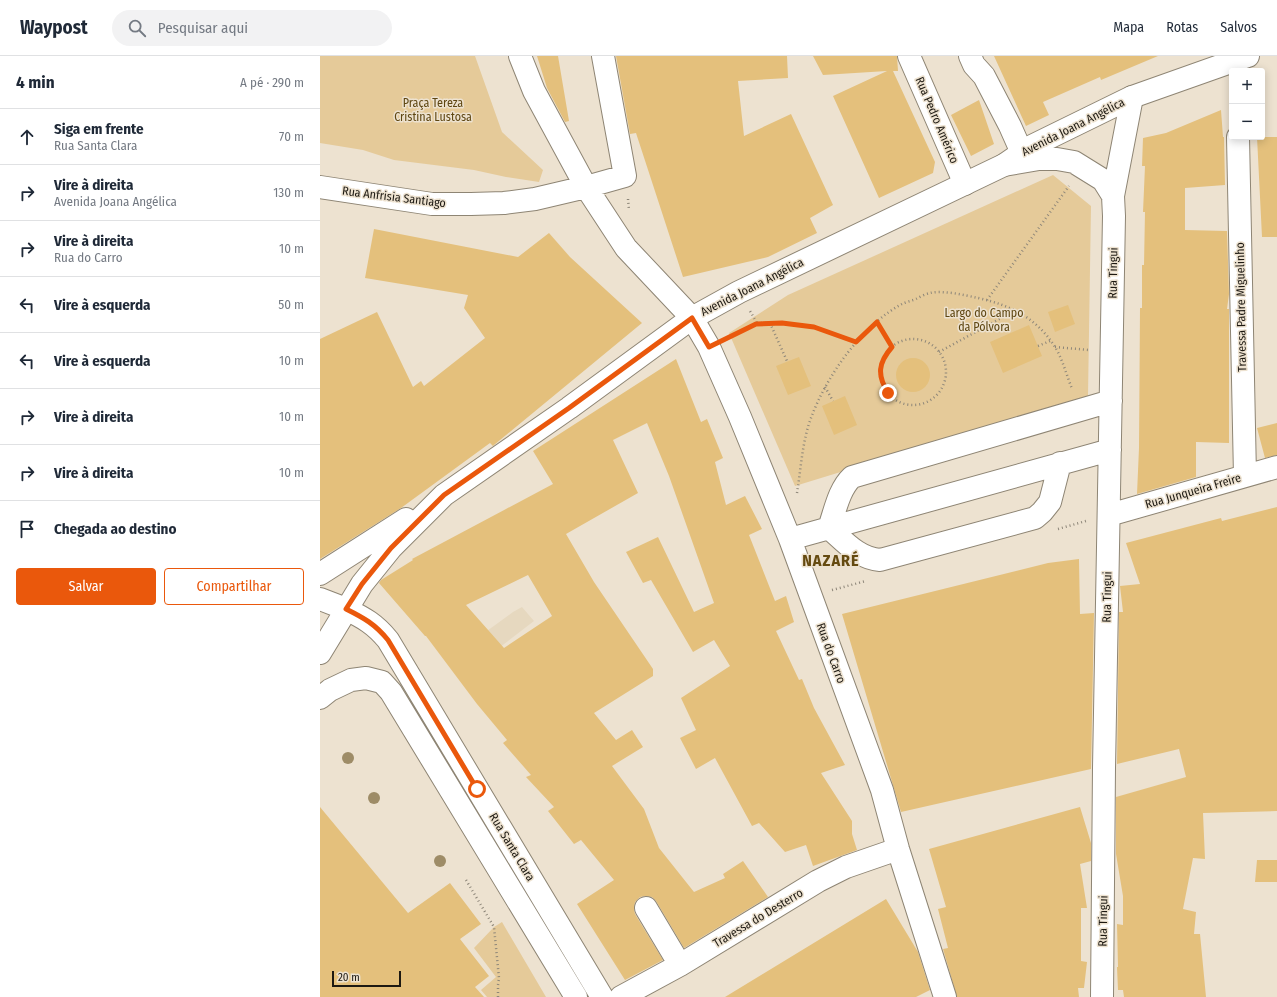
<!DOCTYPE html>
<html lang="pt">
<meta charset="utf-8">
<style>
body{margin:0;font-family:"Fira Sans Condensed",sans-serif;background:#f2f2f3;color:#1f2937}
.controls{position:absolute;right:12px;top:12px;display:grid;overflow:hidden;border-radius:4px;box-shadow:0 2px 10px #0003}
.controls button{width:36px;height:36px;display:grid;place-items:center;padding:0;border:0;border-bottom:1px solid #e0e1e3;background:#fff;color:#1f2937;font:20px sans-serif}
.scale{position:absolute;left:12px;bottom:10px;width:69px;box-sizing:border-box;padding-left:4px;border:2px solid #1d1912;border-top:0;font-size:11px;line-height:14px;white-space:nowrap;color:#1d1912;-webkit-text-stroke:3px #ede2d0;paint-order:stroke}
.stop{position:absolute;width:12px;height:12px;margin:-9px;border:3px solid #ea580c;border-radius:50%;background:#fff}
.stop.end{background:#ea580c;border-color:#fff;box-shadow:0 1px 4px #0008}
.list{margin:0;padding:0;list-style:none}
h2{display:flex;justify-content:space-between;align-items:center;height:52px;margin:0;padding:0 16px;font-size:17px}
h2 small{font-size:13px;font-weight:400;color:#747a83}
.list li{display:grid;grid-template-columns:26px 1fr auto;gap:12px;align-items:center;box-sizing:border-box;height:56px;padding:0 16px;border-top:1px solid #e0e1e3}
.list b{display:block;font-size:15px;white-space:nowrap}
.list p{margin:0;font-size:13px;white-space:nowrap;color:#747a83}
.list em{font-size:13px;font-style:normal;color:#747a83}
.actions{display:flex;gap:8px;padding:12px 16px}
.actions a{flex:1;padding:9px 0;border:1px solid #ea580c;border-radius:4px;text-align:center;font-size:14px;color:#ea580c}
.actions .main{background:#ea580c;color:#fff}
.icon{flex:none;width:22px;height:22px;fill:none;stroke:currentColor;stroke-width:2;stroke-linecap:round;stroke-linejoin:round}
.map{position:relative;flex:none;width:957px;height:941px;overflow:hidden}
header{display:flex;align-items:center;gap:24px;box-sizing:border-box;height:56px;padding:0 20px;background:#fff;border-bottom:1px solid #e0e1e3}
header strong{font-size:19px}
nav{display:flex;gap:22px;margin-inline-start:auto;font-size:14px}
.search{width:280px;height:36px;background:#f2f2f3;display:flex;align-items:center;gap:10px;box-sizing:border-box;padding:0 14px;border-radius:22px;color:#747a83;font-size:15px}
main{display:flex}
aside{flex:1;background:#fff}
.map>svg:first-child{display:block}
.built{fill:#e6d8bf}
.green{fill:#e5ca99}
.building{fill:#e4c07c;fill-rule:evenodd}
.lines{fill:none;stroke-linecap:round;stroke-linejoin:round}
.minor-casing{stroke:#8e8574;stroke-width:24}
.major-casing{stroke:#8e8574;stroke-width:24}
.path{stroke:#8d8679;stroke-width:2.5;stroke-dasharray:1 3;stroke-linecap:butt}
.minor{stroke:#fff;stroke-width:22}
.major{stroke:#fff;stroke-width:22}
.tree{fill:#9e8c67}
.route{stroke:#ea580c;stroke-width:5}
.labels{text-anchor:middle;dominant-baseline:central;stroke-width:3;stroke-linejoin:round;paint-order:stroke}
.park-label{font-size:12px;fill:#5e4611;stroke:#ede2d0}
.street-label{font-size:12px;fill:#1d1912;stroke:#ede2d0}
.district-label{font-size:16px;font-weight:bold;letter-spacing:1px;fill:#654a10;stroke:#ede2d0}
</style>
<header>
<strong>Waypost</strong>
<div class="search"><svg class="icon" aria-label="search" viewBox="0 0 24 24"><circle cx="10" cy="10" r="6"/><path d="M15 15l6 6"/></svg>Pesquisar aqui</div>
<nav><a>Mapa</a><a>Rotas</a><a>Salvos</a></nav>
</header>
<main>
<aside>
<h2>4 min<small>A pé · 290 m</small></h2>
<ul class="list">
<li><svg class="icon" aria-label="ahead" viewBox="0 0 24 24"><path d="M12 20V5M6 11l6-6 6 6"/></svg><div><b>Siga em frente</b><p>Rua Santa Clara</p></div><em>70 m</em></li>
<li><svg class="icon" aria-label="right" viewBox="0 0 24 24"><path d="M7 20v-9h11M14 6l5 5-5 5"/></svg><div><b>Vire à direita</b><p>Avenida Joana Angélica</p></div><em>130 m</em></li>
<li><svg class="icon" aria-label="right" viewBox="0 0 24 24"><path d="M7 20v-9h11M14 6l5 5-5 5"/></svg><div><b>Vire à direita</b><p>Rua do Carro</p></div><em>10 m</em></li>
<li><svg class="icon" aria-label="left" viewBox="0 0 24 24"><path d="M17 20v-9H6M10 6l-5 5 5 5"/></svg><div><b>Vire à esquerda</b></div><em>50 m</em></li>
<li><svg class="icon" aria-label="left" viewBox="0 0 24 24"><path d="M17 20v-9H6M10 6l-5 5 5 5"/></svg><div><b>Vire à esquerda</b></div><em>10 m</em></li>
<li><svg class="icon" aria-label="right" viewBox="0 0 24 24"><path d="M7 20v-9h11M14 6l5 5-5 5"/></svg><div><b>Vire à direita</b></div><em>10 m</em></li>
<li><svg class="icon" aria-label="right" viewBox="0 0 24 24"><path d="M7 20v-9h11M14 6l5 5-5 5"/></svg><div><b>Vire à direita</b></div><em>10 m</em></li>
<li><svg class="icon" aria-label="arrive" viewBox="0 0 24 24"><path d="M6 21V4h12l-3 4 3 4H6"/></svg><div><b>Chegada ao destino</b></div></li>
</ul>
<div class="actions"><a class="main">Salvar</a><a>Compartilhar</a></div>
</aside>
<div class="map">
<svg width="957" height="941" viewBox="0 0 957 941">
<rect width="100%" height="100%" fill="#ede2d0"/>
<path class="built" d="M 202,551 L 214,565 L 145,618 L 131,601 L 193,556 Z"/>
<path class="green" d="M 0,0 L 155,0 L 182,76 L 223,114 L 219,126 L 186,121 L 154,114 L 74,104 L 43,94 L 0,87 Z
M 733,119 L 771,150 L 768,340 L 475,430 L 409,277 L 468,239 Z
M 182,866 L 226,941 L 167,941 L 161,934 L 176,921 L 154,892 L 174,871 Z"/>
<path class="building" d="M 217,0 L 238,0 L 249,65 L 245,66 L 227,32 Z
M 296,0 L 467,0 L 468,22 L 418,25 L 424,80 L 471,58 L 513,149 L 490,162 L 497,177 L 448,201 L 363,221 L 316,77 L 310,78 Z
M 493,0 L 577,0 L 578,15 L 573,15 L 615,106 L 613,117 L 559,142 L 513,40 L 567,15 L 503,19 Z
M 674,0 L 838,0 L 781,24 L 780,21 L 723,46 L 729,59 L 706,70 Z
M 659,44 L 674,88 L 651,100 L 631,59 Z
M 901,54 L 903,81 L 904,81 L 905,129 L 865,132 L 865,174 L 907,175 L 909,238 L 907,253 L 909,253 L 909,387 L 876,386 L 876,421 L 817,438 L 819,392 L 820,252 L 822,252 L 822,209 L 824,209 L 825,156 L 823,156 L 825,110 L 822,110 L 823,82 L 846,77 Z
M 937,81 L 957,81 L 957,181 L 942,181 Z
M 54,173 L 198,201 L 229,177 L 250,201 L 322,267 L 174,389 L 173,390 L 170,387 L 81,452 L 0,503 L 0,283 L 57,256 L 93,331 L 101,325 L 104,330 L 165,282 L 144,252 L 148,239 L 45,222 Z
M 748,249 L 755,268 L 735,276 L 728,256 Z
M 709,269 L 722,300 L 683,317 L 670,286 Z
M 479,301 L 491,330 L 468,339 L 456,310 Z
M576 319a17 17 0 1 1 34 0a17 17 0 1 1-34 0Z
M 356,303 L 381,366 L 387,363 L 403,402 L 395,406 L 406,449 L 425,440 L 442,473 L 429,479 L 455,545 L 466,540 L 474,566 L 456,575 L 479,624 L 482,623 L 494,652 L 525,709 L 501,717 L 532,765 L 532,778 L 537,794 L 493,810 L 486,789 L 465,796 L 439,767 L 432,770 L 395,702 L 376,713 L 360,682 L 376,674 L 361,642 L 410,610 L 394,584 L 373,596 L 331,524 L 323,527 L 306,496 L 338,481 L 374,556 L 394,547 L 349,420 L 327,367 L 293,384 L 318,437 L 246,478 L 274,526 L 333,613 L 333,620 L 274,657 L 296,684 L 312,674 L 323,691 L 292,710 L 324,753 L 339,792 L 374,836 L 405,822 L 403,818 L 423,805 L 448,841 L 364,892 L 336,845 L 332,841 L 325,840 L 320,841 L 315,846 L 314,853 L 315,858 L 343,904 L 305,924 L 257,848 L 294,824 L 261,784 L 254,788 L 228,755 L 234,751 L 206,721 L 211,719 L 183,687 L 187,684 L 157,648 L 106,580 L 105,580 L 59,527 L 61,524 L 93,504 L 92,503 L 233,428 L 213,395 ZM 208,519 L 232,560 L 184,592 L 146,549 Z
M 525,340 L 537,369 L 514,379 L 502,350 Z
M 957,367 L 957,399 L 945,402 L 937,372 Z
M 957,451 L 957,755 L 883,757 L 885,803 L 873,802 L 863,853 L 876,856 L 874,878 L 880,878 L 886,941 L 804,941 L 803,934 L 798,934 L 797,911 L 798,911 L 797,868 L 803,869 L 803,840 L 796,798 L 796,741 L 866,721 L 859,693 L 797,708 L 799,556 L 803,556 L 800,530 L 820,528 L 806,487 L 901,462 L 902,465 Z
M 759,503 L 760,558 L 774,557 L 771,713 L 581,756 L 522,558 L 728,507 Z
M 0,751 L 88,857 L 130,827 L 161,868 L 140,883 L 169,920 L 155,931 L 164,941 L 0,941 Z
M 760,751 L 771,787 L 771,805 L 760,808 L 767,852 L 761,852 L 761,905 L 767,906 L 764,932 L 758,932 L 759,941 L 637,941 L 623,893 L 628,892 L 618,853 L 626,851 L 609,793 Z
M 937,804 L 957,804 L 957,826 L 935,826 Z
M 566,843 L 598,896 L 610,934 L 596,941 L 405,941 Z"/>
<g class="lines">
<g class="minor-casing">
<path id="minor" d="M 200,0 L 214,35 L 266,131 L 306,192 L 372,262 L 389,291 L 420,361 L 470,483 L 562,734 L 578,793 L 625,941
M 589,0 L 645,128
M 650,0 L 654,9 L 664,20 L 690,70 L 702,97
M 918,81 L 925,420
M 684,109 L 719,103 L 737,103 L 754,106 L 783,124 L 793,140
M 0,131 L 112,148 L 151,148 L 184,147 L 215,143 L 266,131 L 305,120 L 283,0
M 789,459 L 957,411
M 509,472 C 515,455 519,433 532,421 L 791,345
M 509,472 C 525,486 538,502 560,504 L 715,462 L 722,456 L 730,446 L 740,407
M 470,483 L 790,394
M 26,553 C 44,562 55,568 68,584 L 282,941
M 0,642 L 10,634 L 31,624 L 46,622 L 62,626 L 71,636 L 256,941
M 326,852 L 360,909
M 301,941 L 360,909 L 498,825 L 526,811 L 578,793
M 782,941 L 784,712 L 794,160 L 793,140 L 812,41"/>
</g>
<g class="major-casing">
<path id="major" d="M 0,518 L 86,463
M 0,543 L 26,553
M 0,597 L 42,528 L 71,492 L 124,439 L 249,352 L 372,262 L 419,236 L 684,109 L 710,91 L 812,41 L 928,0"/>
</g>
<path class="path" d="M 308,143 L 309,154
M 667,244 L 749,130
M 557,266 L 572,291
M 437,267 L 462,267 L 494,271 L 536,286
M 450,267 L 467,305
M 409,281 L 437,267 L 430,255
M560 316a33 33 0 1 1 66 0a33 33 0 1 1-66 0Z
M 718,290 L 730,285
M 735,291 L 769,294
M 619,296 L 696,254
M 505,331 L 513,345
M 477,437 C 481,413 482,386 491,362 C 506,321 542,269 582,248 C 586,246 591,245 596,243 C 600,241 605,238 610,237 C 624,234 644,239 658,242 C 690,249 717,262 735,291 C 742,302 747,320 752,333
M 738,473 L 766,465
M 512,534 L 546,525
M 146,824 L 174,871 L 179,922 L 178,929 L 178,941"/>
<use href="#minor" class="minor"/>
<use href="#major" class="major"/>
</g>
<g class="tree">
<circle cx="28" cy="702" r="6"/>
<circle cx="54" cy="742" r="6"/>
<circle cx="120" cy="805" r="6"/>
</g>
<g class="lines">
<path class="route" d="M 157,733 L 68,584 C 55,568 44,562 26,553 L 42,528 L 71,492 L 124,439 L 249,352 L 372,262 L 389,291 L 436,268 L 462,267 L 494,271 L 536,286 L 557,266 L 572,291 C 558,307 557,319 568,337"/>
</g>
<g class="labels">
<g class="park-label">
<text x="113" y="47">Praça Tereza<tspan x="113" dy="14">Cristina Lustosa</tspan></text>
<text x="664" y="257">Largo do Campo<tspan x="664" dy="14">da Pólvora</tspan></text>
</g>
<g class="street-label">
<text transform="translate(617 64) rotate(67)">Rua Pedro Américo</text>
<text transform="translate(753 71) rotate(-27)">Avenida Joana Angélica</text>
<text transform="translate(74 141) rotate(7)">Rua Anfrisia Santiago</text>
<text transform="translate(793 217) rotate(-89)">Rua Tingui</text>
<text transform="translate(432 231) rotate(-27)">Avenida Joana Angélica</text>
<text transform="translate(921 251) rotate(-91)">Travessa Padre Miguelinho</text>
<text transform="translate(873 435) rotate(-16)">Rua Junqueira Freire</text>
<text transform="translate(787 541) rotate(-89)">Rua Tingui</text>
<text transform="translate(511 597) rotate(70)">Rua do Carro</text>
<text transform="translate(192 791) rotate(59)">Rua Santa Clara</text>
<text transform="translate(438 862) rotate(-31)">Travessa do Desterro</text>
<text transform="translate(783 865) rotate(-89)">Rua Tingui</text>
</g>
<g class="district-label">
<text x="511" y="504">NAZARÉ</text>
</g>
</g>
</svg>
<div class="controls">
<button>+</button>
<button>−</button>
</div>
<div class="scale">20 m</div>
<div class="stop" style="left:157px;top:733px"></div>
<div class="stop end" style="left:568px;top:337px"></div>
</div>
</main>
